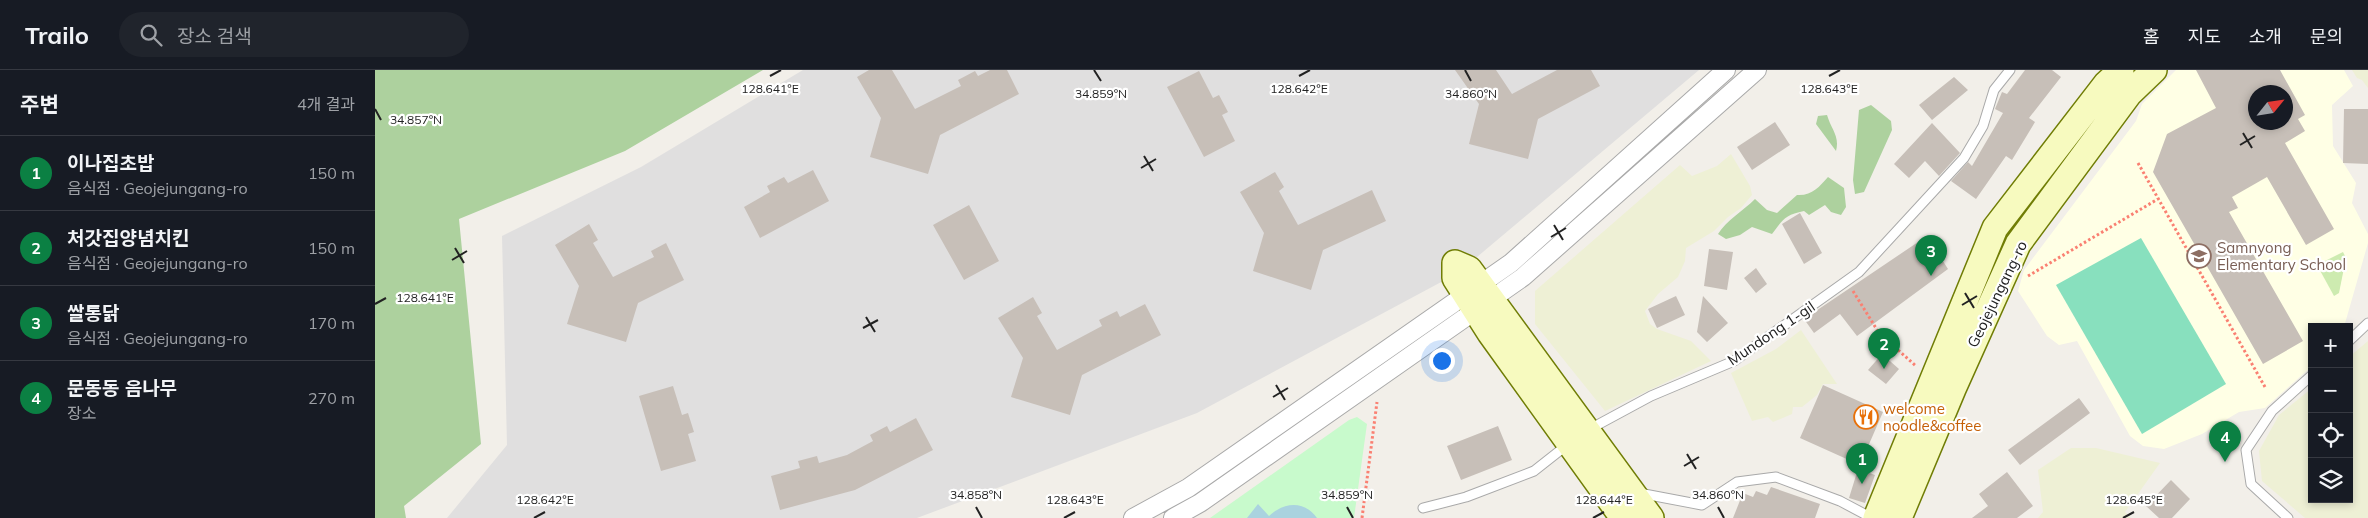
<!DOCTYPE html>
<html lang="ko">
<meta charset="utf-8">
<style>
body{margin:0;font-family:Mulish,"Noto Sans KR",sans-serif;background:#20242c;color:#f1f3f6}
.controls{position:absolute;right:15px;bottom:15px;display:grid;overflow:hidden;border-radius:0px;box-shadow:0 2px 8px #0003}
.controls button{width:45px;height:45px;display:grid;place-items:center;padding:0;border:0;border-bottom:1px solid #363941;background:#171b24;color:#f1f3f6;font:25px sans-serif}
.compass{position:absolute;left:1873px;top:15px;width:45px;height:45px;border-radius:50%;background:#171b24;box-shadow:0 2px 8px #0003;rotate:60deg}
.you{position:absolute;left:1066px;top:290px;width:18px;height:18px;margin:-12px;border:4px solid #fff;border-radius:50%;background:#1a73e8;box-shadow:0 0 0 8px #1a73e833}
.badge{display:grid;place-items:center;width:32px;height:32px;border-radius:50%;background:#0b8043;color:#fff;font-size:16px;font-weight:700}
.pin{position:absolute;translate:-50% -41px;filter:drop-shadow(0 1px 2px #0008)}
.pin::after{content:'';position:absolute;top:26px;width:18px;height:15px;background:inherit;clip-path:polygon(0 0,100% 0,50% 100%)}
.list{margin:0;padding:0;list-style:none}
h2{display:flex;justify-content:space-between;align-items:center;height:65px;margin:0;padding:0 20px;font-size:21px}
h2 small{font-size:16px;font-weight:400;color:#9ea1a6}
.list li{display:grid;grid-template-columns:32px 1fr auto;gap:15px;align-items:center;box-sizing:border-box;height:75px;padding:0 20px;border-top:1px solid #363941}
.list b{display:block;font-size:19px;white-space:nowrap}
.list p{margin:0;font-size:16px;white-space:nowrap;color:#9ea1a6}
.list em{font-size:16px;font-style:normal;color:#9ea1a6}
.icon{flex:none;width:28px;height:28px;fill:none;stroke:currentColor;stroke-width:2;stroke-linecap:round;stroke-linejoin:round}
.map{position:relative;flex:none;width:1993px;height:448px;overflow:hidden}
header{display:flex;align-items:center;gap:30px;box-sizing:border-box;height:70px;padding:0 25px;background:#171b24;border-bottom:1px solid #363941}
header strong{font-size:24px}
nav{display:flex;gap:28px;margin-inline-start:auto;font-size:18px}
.search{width:350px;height:45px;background:#20242c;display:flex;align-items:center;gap:12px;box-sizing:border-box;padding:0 18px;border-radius:28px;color:#9ea1a6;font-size:19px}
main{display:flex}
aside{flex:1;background:#171b24}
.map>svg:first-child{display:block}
.residential{fill:#e0dfdf}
.education{fill:#ffffe5;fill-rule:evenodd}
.farmland{fill:#eef0d5}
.grass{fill:#cdebb0}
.forest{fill:#add19e}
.park{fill:#c8facc}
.pitch{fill:#88e0be}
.water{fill:#aad3df}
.building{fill:#c7bfb8;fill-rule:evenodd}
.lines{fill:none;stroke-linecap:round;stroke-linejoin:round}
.lane-casing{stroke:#a9a9a9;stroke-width:11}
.street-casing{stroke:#a9a9a9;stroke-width:20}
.secondary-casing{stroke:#707d05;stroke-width:28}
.path{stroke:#fa8072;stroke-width:3;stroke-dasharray:2.5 2.5;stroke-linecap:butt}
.lane{stroke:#fff;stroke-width:9}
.street{stroke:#fff;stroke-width:18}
.secondary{stroke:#f7fabf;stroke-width:25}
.ticks{fill:none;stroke:#222;stroke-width:2}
.labels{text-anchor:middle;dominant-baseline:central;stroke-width:4.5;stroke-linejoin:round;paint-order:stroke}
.education-label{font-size:15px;fill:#785e54;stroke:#fff;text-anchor:start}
.street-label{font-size:15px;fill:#222;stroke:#fff}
.food-label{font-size:15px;fill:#c56008;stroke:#fff;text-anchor:start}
.ticks-label{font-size:12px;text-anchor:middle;fill:#222;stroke:#fff;stroke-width:4.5;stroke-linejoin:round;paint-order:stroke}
</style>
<header>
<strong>Trailo</strong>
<div class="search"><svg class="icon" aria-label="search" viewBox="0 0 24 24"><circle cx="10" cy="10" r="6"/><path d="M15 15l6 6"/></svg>장소 검색</div>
<nav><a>홈</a><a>지도</a><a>소개</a><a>문의</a></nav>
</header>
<main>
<aside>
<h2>주변<small>4개 결과</small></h2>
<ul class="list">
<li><span class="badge">1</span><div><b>이나집초밥</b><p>음식점 · Geojejungang-ro</p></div><em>150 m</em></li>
<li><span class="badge">2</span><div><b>처갓집양념치킨</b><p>음식점 · Geojejungang-ro</p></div><em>150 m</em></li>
<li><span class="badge">3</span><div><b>쌀통닭</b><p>음식점 · Geojejungang-ro</p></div><em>170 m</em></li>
<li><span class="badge">4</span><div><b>문동동 음나무</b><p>장소</p></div><em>270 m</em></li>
</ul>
</aside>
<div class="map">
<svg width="1993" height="448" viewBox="0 0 1993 448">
<rect width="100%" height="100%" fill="#f2efe9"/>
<path class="residential" d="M 428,0 L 1324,0 L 1083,203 L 822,343 L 542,448 L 72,448 L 132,375 L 127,166 L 266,97 Z"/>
<path class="education" d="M 1801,0 L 1969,0 L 1978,16 L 1957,35 L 1958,76 L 1981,113 L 1977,133 L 1993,164 L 1993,173 L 1969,257 L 1937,257 L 1937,296 L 1890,338 L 1864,342 L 1827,364 L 1789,379 L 1768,376 L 1755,366 L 1702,271 L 1684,275 L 1672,266 L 1643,221 L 1649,200 L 1761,51 L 1767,34 ZM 1880,22 L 1910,22 L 1910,52 L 1880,52 Z"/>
<path class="farmland" d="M 1977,0 L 1993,0 L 1993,18 L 1987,10 L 1982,8 Z
M 1356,84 L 1375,116 L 1377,125 L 1366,138 L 1353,147 L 1339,161 L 1311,178 L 1310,191 L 1303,207 L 1283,224 L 1270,241 L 1275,254 L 1282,259 L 1316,271 L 1336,291 L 1230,341 L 1160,254 L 1160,221 L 1305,95 L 1317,106 L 1342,96 Z
M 1426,260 L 1462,314 L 1448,314 L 1442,325 L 1427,337 L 1418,337 L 1417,344 L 1398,352 L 1393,347 L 1377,351 L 1356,303 L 1401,279 Z
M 1993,271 L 1993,448 L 1930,448 L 1887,411 L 1884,381 L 1904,345 L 1937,318 L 1937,429 L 1974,429 L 1974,287 Z
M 1696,378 L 1721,378 L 1785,393 L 1750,442 L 1756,448 L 1663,448 L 1668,442 L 1663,400 Z"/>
<path class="grass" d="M 1968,182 L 1971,188 L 1964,223 L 1959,226 L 1942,195 Z"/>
<path class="forest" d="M 0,0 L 388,0 L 250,81 L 84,149 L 106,374 L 29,436 L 31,448 L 0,448 Z
M 1496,35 L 1516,51 L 1517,60 L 1489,122 L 1480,124 L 1478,110 L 1484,40 Z
M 1452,45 C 1456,59 1465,66 1461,81 L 1441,54 L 1443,46 Z
M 1453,107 L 1469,118 L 1471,137 L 1466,145 L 1456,142 L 1450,135 L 1434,145 L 1429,141 C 1410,145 1408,149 1397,164 L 1377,157 L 1365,165 L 1351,169 L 1343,164 C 1351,151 1369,140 1380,129 L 1392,140 L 1402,143 L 1422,125 C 1437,126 1444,117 1453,107 Z"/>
<path class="park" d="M 982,347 L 992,354 L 979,448 L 835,448 L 974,350 Z"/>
<path class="pitch" d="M 1766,168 L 1851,314 L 1767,364 L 1681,215 Z"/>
<path class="water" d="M 883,434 L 894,446 C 909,432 929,430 942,448 L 872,448 Z"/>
<path class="building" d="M 494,0 L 517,0 L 540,39 L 586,16 L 583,10 L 600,1 L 603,6 L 615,0 L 632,0 L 644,24 L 565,65 L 553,104 L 495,87 L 506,48 L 482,7 Z
M 1080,0 L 1121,0 L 1137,24 L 1182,0 L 1216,0 L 1225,16 L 1163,49 L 1153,89 L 1094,74 L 1104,34 Z
M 1650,0 L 1677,0 L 1686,7 L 1654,48 L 1660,52 L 1637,90 L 1631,86 L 1601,129 L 1576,111 L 1593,92 L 1597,96 L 1628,43 L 1620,39 L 1627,22 L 1632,24 Z
M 1821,0 L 1905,0 L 1930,45 L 1923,49 L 1930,61 L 1910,73 L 1959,159 L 1931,175 L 1892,107 L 1857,127 L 1863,138 L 1854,142 L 1928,271 L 1888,294 L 1778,102 L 1792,64 L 1841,38 ZM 1880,22 L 1910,22 L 1910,52 L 1880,52 Z
M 824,1 L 838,28 L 844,25 L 853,42 L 847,45 L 860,71 L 829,87 L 792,17 Z
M 1579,7 L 1593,20 L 1557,50 L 1544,35 Z
M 1969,39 L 1993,39 L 1993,94 L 1968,93 Z
M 1400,52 L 1415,75 L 1377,100 L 1362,77 Z
M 1557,53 L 1585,83 L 1564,106 L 1550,91 L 1534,108 L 1519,94 Z
M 438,100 L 454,131 L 385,168 L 369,137 L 395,122 L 392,116 L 409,107 L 413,113 Z
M 900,102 L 909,117 L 904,121 L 923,155 L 997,120 L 1011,151 L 948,180 L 936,220 L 878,201 L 889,163 L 865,122 Z
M 594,135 L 624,191 L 589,210 L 558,155 Z
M 1425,143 L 1447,183 L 1429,194 L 1407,154 Z
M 214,154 L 223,170 L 218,173 L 238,207 L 279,187 L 276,181 L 291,173 L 309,210 L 263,233 L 251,272 L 192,254 L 204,216 L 180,175 Z
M 1552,166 L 1573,199 L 1482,266 L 1465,244 L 1439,263 L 1429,249 Z
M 1334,179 L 1358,182 L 1352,220 L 1329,216 Z
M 1381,198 L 1392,214 L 1381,223 L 1369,208 Z
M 1301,226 L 1310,245 L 1282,258 L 1273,239 Z
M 1328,226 L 1353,253 L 1332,272 L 1322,262 Z
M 658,227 L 667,243 L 662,246 L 682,280 L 727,256 L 724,250 L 742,241 L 745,247 L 770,234 L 786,265 L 707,305 L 695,345 L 636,327 L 648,288 L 623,248 Z
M 1507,284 L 1524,299 L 1511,314 L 1493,300 Z
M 1448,315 L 1508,342 L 1485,395 L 1425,368 Z
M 298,316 L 307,345 L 313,343 L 319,362 L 313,364 L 321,391 L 286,401 L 264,326 Z
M 1704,328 L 1715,343 L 1645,395 L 1633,380 Z
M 541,348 L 558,380 L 480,420 L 405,440 L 396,406 L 425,398 L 423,391 L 442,386 L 444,393 L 472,385 L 498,371 L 495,365 L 512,356 L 515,362 Z
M 1123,356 L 1137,390 L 1086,410 L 1072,376 Z
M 1483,399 L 1500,405 L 1490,433 L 1474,428 Z
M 1632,402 L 1658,436 L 1642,448 L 1597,448 L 1613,436 L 1604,424 Z
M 1796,410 L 1815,429 L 1797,448 L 1784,448 L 1771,436 Z
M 1396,417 L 1445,434 L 1440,448 L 1358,448 L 1368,423 L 1378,427 L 1381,421 L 1392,425 Z"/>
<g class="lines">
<g class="lane-casing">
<path id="lane" d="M 1974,271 L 1993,253
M 1213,360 L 1276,326 L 1359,291 L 1484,202 L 1589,88 L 1608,56 L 1619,20 L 1635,0
M 1264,423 L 1327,435 L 1362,412 L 1401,407 L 1465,431 L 1497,448
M 1048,438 L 1091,427 L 1159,401 L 1192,375
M 1913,448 L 1876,414 L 1871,380 L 1897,341 L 1937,305"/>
</g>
<g class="street-casing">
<path id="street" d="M 758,448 L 813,418 L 1136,193 L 1351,0
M 798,448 L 825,433 L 1148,207 L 1382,0"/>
</g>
<g class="secondary-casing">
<path id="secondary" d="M 1248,448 L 1115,263 L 1080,208 L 1080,193 L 1094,199 L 1276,448
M 1501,448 L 1620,158 L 1731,14 L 1746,0
M 1524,448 L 1578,319 L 1643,174 L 1754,24 L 1779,0"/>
</g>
<path class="path" d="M 1763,93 L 1890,317
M 1653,206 L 1783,129
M 1478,221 L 1504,263 L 1541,296
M 987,448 L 1002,332"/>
<use href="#lane" class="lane"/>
<use href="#street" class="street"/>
<use href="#secondary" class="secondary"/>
</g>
<path class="ticks" d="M 719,0 L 726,11M 1090,0 L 1096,11M 395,6 L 406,0M 924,6 L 935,0M 1454,6 L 1465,0M 0,39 L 6,50M 1868,63 L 1877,78M 1865,75 L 1880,66M 769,86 L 778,101M 766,98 L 781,89M 1179,155 L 1188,170M 1176,167 L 1191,158M 80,178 L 89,193M 77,190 L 92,181M 1590,223 L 1599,238M 0,234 L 11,228M 1587,235 L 1602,226M 491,247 L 500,262M 488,258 L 503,250M 901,315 L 910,330M 898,327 L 913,318M 1312,384 L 1321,399M 1309,396 L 1324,387M 601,437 L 607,448M 972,437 L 978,448M 1343,437 L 1349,448M 159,448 L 170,442M 689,448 L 700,442M 1218,448 L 1229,442M 1748,448 L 1759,442"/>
<defs>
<g id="school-ring" transform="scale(1.25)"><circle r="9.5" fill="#fff" stroke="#8d6e63" stroke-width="1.5"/><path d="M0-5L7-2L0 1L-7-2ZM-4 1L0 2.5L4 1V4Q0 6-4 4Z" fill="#8d6e63"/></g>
<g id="restaurant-ring" transform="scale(1.25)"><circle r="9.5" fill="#fff" stroke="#e8710a" stroke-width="1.5"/><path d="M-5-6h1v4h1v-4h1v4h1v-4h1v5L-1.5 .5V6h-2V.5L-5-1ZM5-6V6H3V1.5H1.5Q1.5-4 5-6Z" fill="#e8710a"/></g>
</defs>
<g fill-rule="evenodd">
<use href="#school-ring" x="1824" y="186"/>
<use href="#restaurant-ring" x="1491" y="347"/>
</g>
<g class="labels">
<g class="education-label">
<text x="1842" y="177">Samnyong<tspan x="1842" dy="17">Elementary School</tspan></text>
</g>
<g class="street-label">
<text transform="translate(1622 224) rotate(-64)">Geojejungang-ro</text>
<text transform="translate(1396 263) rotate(-34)">Mundong 1-gil</text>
</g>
<g class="food-label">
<text x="1508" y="338">welcome<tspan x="1508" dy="17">noodle&amp;coffee</tspan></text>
</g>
</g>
<g class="ticks-label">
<text x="395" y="23">128.641°E</text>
<text x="924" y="23">128.642°E</text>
<text x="1454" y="23">128.643°E</text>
<text x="726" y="28">34.859°N</text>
<text x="1096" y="28">34.860°N</text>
<text x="41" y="54">34.857°N</text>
<text x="50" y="232">128.641°E</text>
<text x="601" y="429">34.858°N</text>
<text x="972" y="429">34.859°N</text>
<text x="1343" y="429">34.860°N</text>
<text x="170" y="434">128.642°E</text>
<text x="700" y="434">128.643°E</text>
<text x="1229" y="434">128.644°E</text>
<text x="1759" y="434">128.645°E</text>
</g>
</svg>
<div class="controls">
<button>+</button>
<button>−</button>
<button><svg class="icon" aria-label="locate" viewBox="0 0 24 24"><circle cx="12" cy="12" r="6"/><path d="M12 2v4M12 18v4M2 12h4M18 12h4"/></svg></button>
<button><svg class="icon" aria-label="layers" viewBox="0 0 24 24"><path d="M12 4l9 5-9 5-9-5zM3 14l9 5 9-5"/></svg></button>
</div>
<svg class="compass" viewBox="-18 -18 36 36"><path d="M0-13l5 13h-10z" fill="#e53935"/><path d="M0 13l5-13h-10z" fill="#9ea1a6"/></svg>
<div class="you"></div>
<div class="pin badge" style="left:1487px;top:414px">1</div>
<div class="pin badge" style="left:1509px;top:299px">2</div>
<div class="pin badge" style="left:1556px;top:206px">3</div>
<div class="pin badge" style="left:1850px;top:392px">4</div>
</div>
</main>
